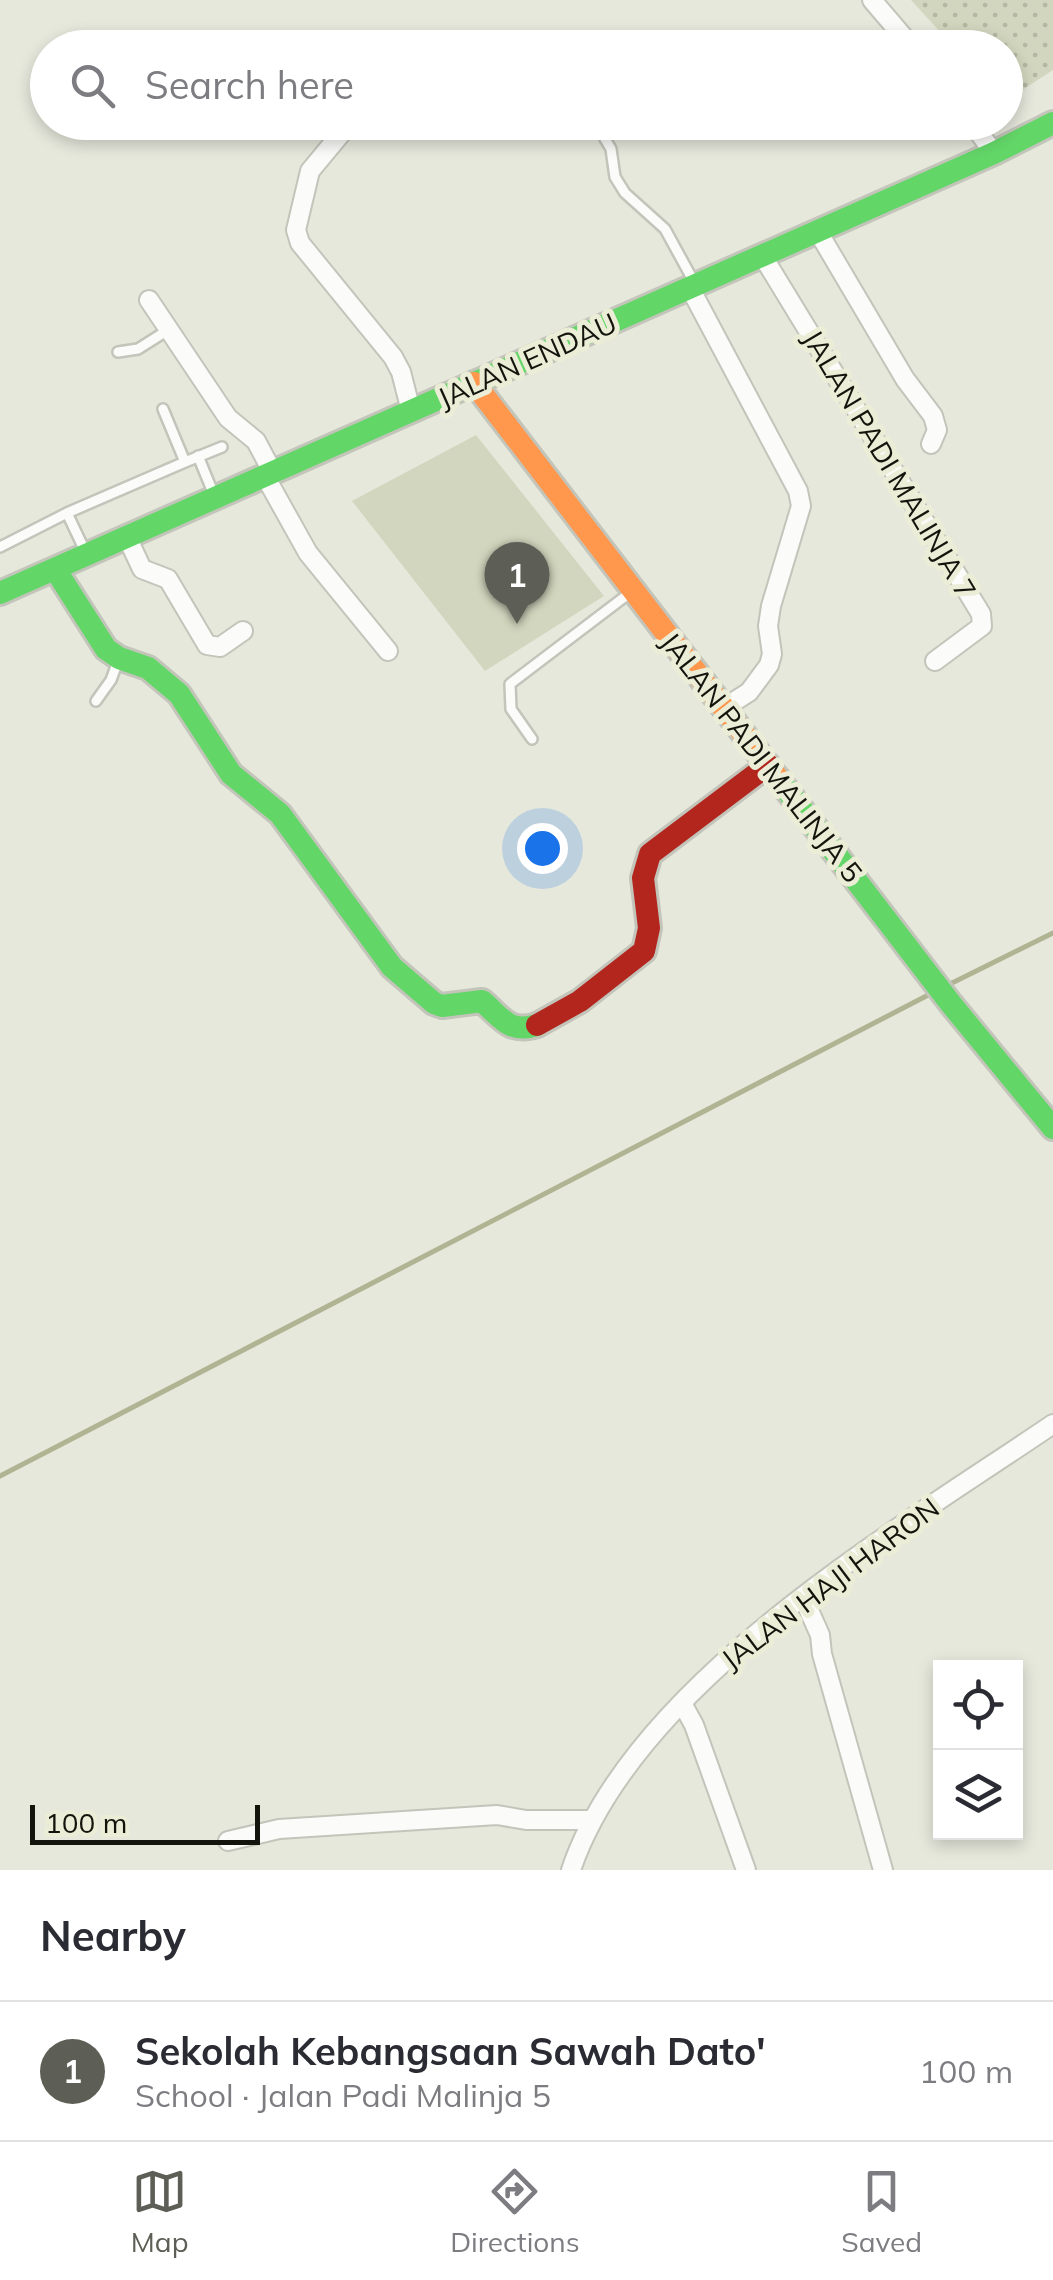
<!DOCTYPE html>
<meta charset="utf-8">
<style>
body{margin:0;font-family:Mulish,sans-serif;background:#f7f7f7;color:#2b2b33}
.controls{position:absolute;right:30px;bottom:30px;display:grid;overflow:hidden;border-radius:0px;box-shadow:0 5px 15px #0003}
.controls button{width:90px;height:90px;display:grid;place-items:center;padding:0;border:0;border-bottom:2px solid #e1e1e2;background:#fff;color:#2b2b33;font:50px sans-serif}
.scale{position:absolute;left:30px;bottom:25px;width:230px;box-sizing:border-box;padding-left:10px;border:5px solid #13140c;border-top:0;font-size:28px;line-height:35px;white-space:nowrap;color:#13140c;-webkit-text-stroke:8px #ebedd7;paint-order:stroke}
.you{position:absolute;left:542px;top:848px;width:35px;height:35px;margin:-25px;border:8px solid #fff;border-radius:50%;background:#1a73e8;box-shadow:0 0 0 15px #1a73e833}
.badge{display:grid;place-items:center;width:65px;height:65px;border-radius:50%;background:#5d5e55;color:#fff;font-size:32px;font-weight:700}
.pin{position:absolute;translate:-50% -82px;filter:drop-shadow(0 2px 5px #0008)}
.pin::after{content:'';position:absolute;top:52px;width:35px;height:30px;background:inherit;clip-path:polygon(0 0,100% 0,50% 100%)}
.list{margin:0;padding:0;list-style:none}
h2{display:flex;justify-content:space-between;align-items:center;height:130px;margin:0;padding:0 40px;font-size:42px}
h2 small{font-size:32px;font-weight:400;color:#7c7c81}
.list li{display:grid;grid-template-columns:65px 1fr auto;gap:30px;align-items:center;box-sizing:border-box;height:140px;padding:0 40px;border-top:2px solid #e1e1e2}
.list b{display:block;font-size:38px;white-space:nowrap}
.list p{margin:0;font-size:32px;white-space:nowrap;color:#7c7c81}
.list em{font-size:32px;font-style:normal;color:#7c7c81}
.icon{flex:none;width:55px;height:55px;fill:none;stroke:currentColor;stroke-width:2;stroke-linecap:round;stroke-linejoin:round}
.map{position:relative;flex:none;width:1053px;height:1870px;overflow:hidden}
.search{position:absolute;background:#fff;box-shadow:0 5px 15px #0003;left:30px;right:30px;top:30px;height:110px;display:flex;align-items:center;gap:25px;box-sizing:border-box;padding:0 35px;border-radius:55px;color:#7c7c81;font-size:38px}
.sheet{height:270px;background:#fff}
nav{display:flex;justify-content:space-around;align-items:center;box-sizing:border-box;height:140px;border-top:2px solid #e1e1e2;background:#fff;font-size:28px;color:#7c7c81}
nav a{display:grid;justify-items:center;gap:5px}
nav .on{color:#5d5e55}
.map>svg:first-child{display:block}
.grass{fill:#d3d6be}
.park{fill:url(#park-dots)}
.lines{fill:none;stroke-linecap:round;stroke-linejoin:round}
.stream{stroke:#b1b492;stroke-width:5}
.lane-casing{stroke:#c3c4ba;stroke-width:14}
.street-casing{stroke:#c3c4ba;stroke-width:22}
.fast-casing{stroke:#c3c4ba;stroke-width:28}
.slow-casing{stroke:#c3c4ba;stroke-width:28}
.jam-casing{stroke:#c3c4ba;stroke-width:28}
.lane{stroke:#fbfcfa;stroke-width:9}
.street{stroke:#fbfcfa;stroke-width:18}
.fast{stroke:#63d668;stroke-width:22}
.slow{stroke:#ff974d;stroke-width:22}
.jam{stroke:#b3261e;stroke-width:22}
.labels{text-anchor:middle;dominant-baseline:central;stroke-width:10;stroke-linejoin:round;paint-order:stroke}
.street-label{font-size:28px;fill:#13140c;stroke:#ebedd7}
</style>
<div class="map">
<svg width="1053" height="1870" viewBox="0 0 1053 1870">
<defs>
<pattern id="park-dots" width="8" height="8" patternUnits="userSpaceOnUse" patternTransform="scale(2.5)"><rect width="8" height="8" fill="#d3d6be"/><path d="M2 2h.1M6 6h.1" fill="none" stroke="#b4b7a2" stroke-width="1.8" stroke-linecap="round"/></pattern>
</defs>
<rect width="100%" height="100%" fill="#e7e8dc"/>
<path class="grass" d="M 476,435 L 604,596 L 485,671 L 352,501 Z"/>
<path class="park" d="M 911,0 L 1053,0 L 1053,70 L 1016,94 L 1006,89 L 1006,48 L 954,47 Z"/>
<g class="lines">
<path class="stream" d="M 948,985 L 1053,933
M 0,1476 L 934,992"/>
<g class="lane-casing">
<path id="lane" d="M 595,122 L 611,149 L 615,177 L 625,193 L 665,229 L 694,282
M 118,352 L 138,349 L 168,330
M 163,409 L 185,462 L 222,447
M 198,456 L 214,495
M 67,513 L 85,551
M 0,547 L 67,513 L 185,462
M 96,701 L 111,680 L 118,661
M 532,739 L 511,709 L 510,684 L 631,592"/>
</g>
<g class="street-casing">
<path id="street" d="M 872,0 L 913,48
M 971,122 L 994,153
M 344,130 L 310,171 L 296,230 L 300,243 L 393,357 L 401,372 L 411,411
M 817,230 L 905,379 L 933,416 L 937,430 L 931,444
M 762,255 L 981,614 L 982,626 L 935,661
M 690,288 L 798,491 L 801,506 L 771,606 L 768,626 L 772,654 L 769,665 L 749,692 L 724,708
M 149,300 L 228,418 L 256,441 L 273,473
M 265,476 L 308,553 L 388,651
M 127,537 L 142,569 L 168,579 L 207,645 L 220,647 L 243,631
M 803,1597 L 820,1635 L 822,1654 L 883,1870
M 682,1703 L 694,1725 L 746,1870
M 228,1841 L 279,1829 L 497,1815 L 526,1820 L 592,1820
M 571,1870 C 634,1683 896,1531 1053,1424"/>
</g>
<g class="fast-casing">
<path id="fast" d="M 55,569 L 106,649 L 119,658 L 148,668 L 179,694 L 231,774 L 280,814 L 392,967 L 434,1003 L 442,1006 L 482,1001 C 502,1018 509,1034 537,1025
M 0,593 L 994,153 L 1053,123
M 779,780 L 951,1004 L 1053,1128"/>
</g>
<g class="slow-casing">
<path id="slow" d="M 474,383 L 779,780"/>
</g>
<g class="jam-casing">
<path id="jam" d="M 537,1025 L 580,1001 L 644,951 L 649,928 L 643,878 L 650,854 L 768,765"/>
</g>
<use href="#lane" class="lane"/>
<use href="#street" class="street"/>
<use href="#fast" class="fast"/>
<use href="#slow" class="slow"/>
<use href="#jam" class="jam"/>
</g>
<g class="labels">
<g class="street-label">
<text transform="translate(527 360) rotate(-24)">JALAN ENDAU</text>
<text transform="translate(890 464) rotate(59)">JALAN PADI MALINJA 7</text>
<text transform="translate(762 757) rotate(52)">JALAN PADI MALINJA 5</text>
<text transform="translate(830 1583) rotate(-37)">JALAN HAJI HARON</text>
</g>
</g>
</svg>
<div class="controls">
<button><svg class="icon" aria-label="locate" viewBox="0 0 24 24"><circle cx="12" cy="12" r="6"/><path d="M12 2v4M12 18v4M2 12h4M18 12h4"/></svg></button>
<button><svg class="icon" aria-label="layers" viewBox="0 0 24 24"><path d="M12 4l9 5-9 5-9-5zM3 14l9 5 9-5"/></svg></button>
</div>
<div class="scale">100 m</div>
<div class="you"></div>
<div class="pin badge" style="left:517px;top:624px">1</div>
<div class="search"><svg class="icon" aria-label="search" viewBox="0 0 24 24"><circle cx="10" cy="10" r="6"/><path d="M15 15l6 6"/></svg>Search here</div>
</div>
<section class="sheet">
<h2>Nearby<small></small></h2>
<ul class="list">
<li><span class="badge">1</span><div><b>Sekolah Kebangsaan Sawah Dato'</b><p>School · Jalan Padi Malinja 5</p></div><em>100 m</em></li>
</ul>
</section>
<nav>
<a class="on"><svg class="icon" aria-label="map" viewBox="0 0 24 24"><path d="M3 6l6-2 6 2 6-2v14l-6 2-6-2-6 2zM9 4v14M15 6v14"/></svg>Map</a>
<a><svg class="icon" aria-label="directions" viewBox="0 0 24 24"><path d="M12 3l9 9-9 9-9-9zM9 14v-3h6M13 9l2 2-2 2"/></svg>Directions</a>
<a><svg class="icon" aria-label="saved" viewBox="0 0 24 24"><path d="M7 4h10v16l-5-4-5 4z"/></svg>Saved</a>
</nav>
